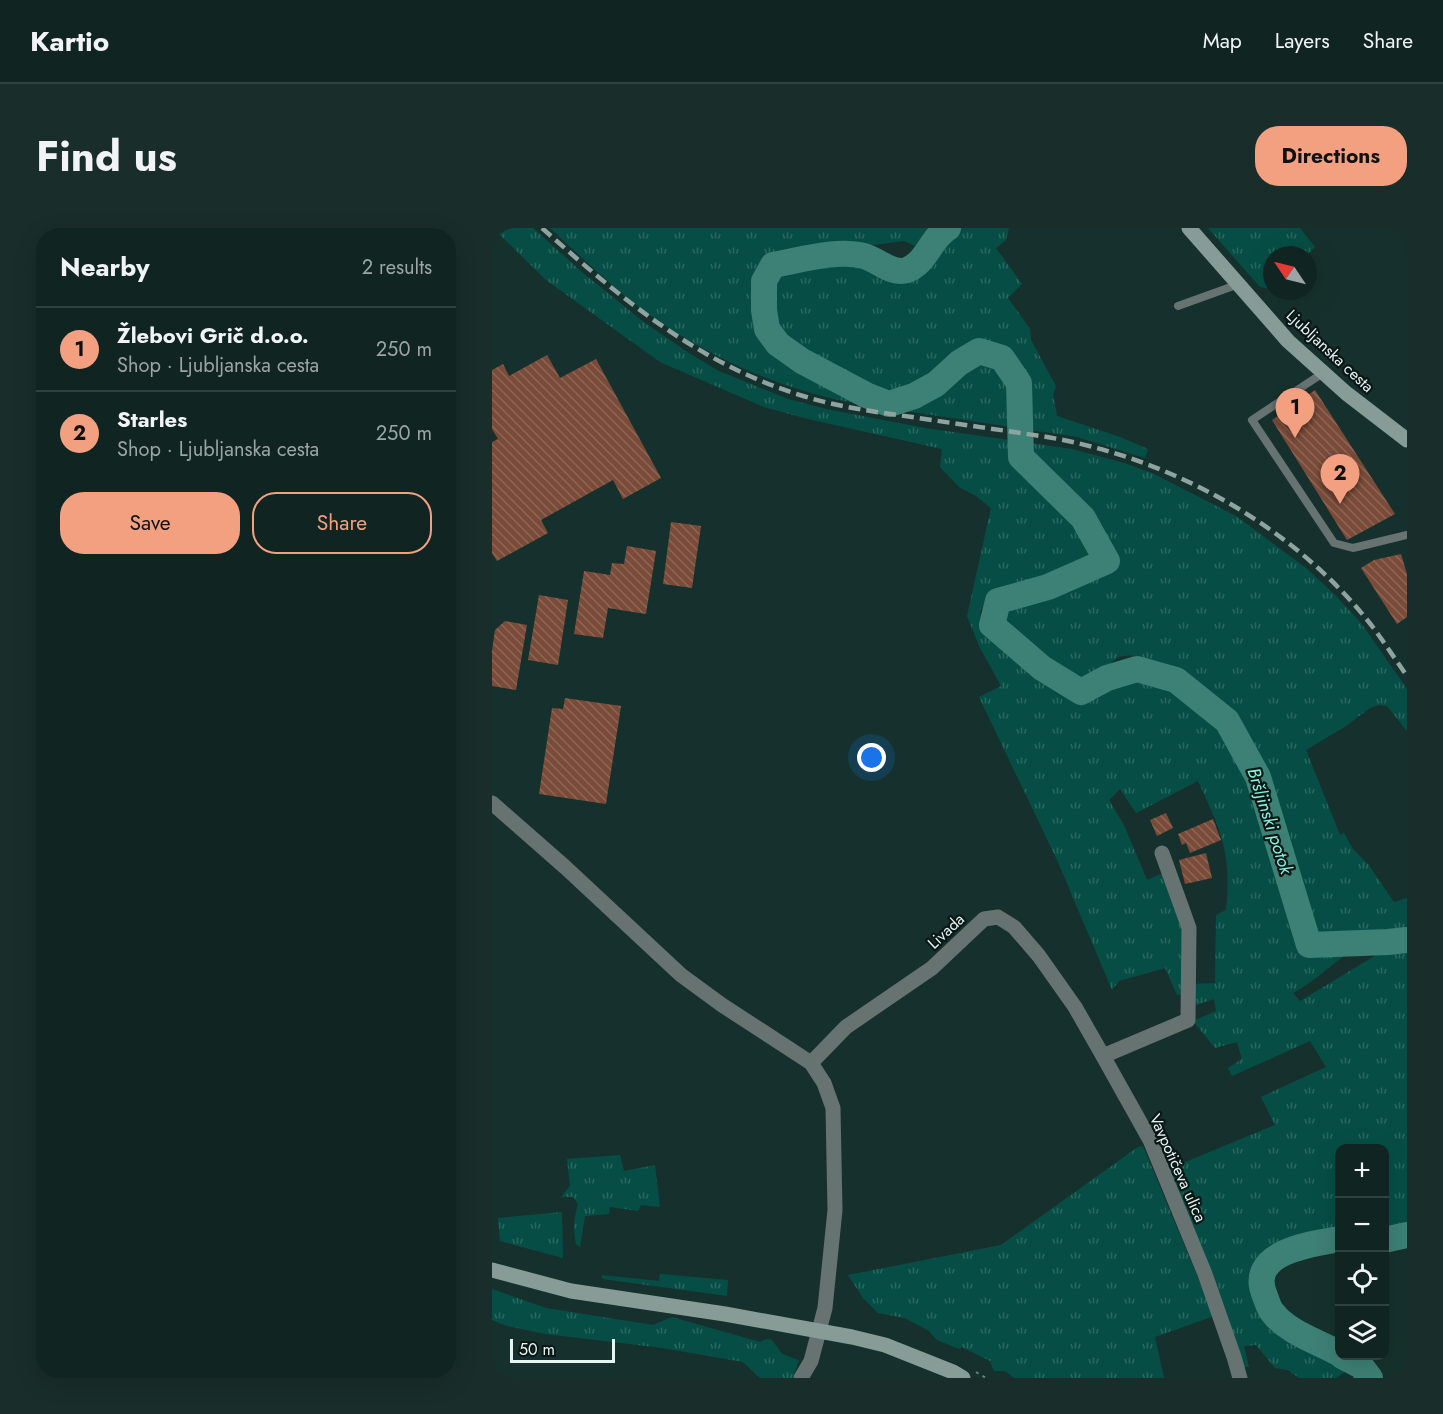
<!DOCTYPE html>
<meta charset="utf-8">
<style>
body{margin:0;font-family:Jost,sans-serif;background:#192d2a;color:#f1f3f6}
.controls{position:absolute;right:18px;bottom:18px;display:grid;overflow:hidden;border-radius:12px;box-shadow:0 6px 24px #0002}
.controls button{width:54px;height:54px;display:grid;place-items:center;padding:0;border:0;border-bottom:2px solid #304240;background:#102522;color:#f1f3f6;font:30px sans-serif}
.compass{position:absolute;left:771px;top:18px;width:54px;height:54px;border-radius:50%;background:#102522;box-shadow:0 6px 24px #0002;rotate:305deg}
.scale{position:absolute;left:18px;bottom:15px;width:105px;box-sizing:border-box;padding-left:6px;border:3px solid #e5f5f2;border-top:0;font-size:16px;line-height:21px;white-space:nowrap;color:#e5f5f2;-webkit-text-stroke:4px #0b1715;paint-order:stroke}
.you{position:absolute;left:380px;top:530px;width:21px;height:21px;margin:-15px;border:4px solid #fff;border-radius:50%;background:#1a73e8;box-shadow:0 0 0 9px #1a73e833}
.badge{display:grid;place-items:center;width:39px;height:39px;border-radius:50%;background:#f3a081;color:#111;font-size:20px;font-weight:700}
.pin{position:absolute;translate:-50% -50px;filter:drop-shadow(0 2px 3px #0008)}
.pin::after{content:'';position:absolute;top:32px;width:21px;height:18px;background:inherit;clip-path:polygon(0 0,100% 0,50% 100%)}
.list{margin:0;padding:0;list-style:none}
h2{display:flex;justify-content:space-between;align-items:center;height:78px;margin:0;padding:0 24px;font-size:26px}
h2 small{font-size:20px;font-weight:400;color:#9ca5a5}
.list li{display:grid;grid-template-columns:39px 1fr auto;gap:18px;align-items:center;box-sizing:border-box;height:84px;padding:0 24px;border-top:2px solid #304240}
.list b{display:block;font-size:22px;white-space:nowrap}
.list p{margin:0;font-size:20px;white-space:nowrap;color:#9ca5a5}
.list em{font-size:20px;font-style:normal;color:#9ca5a5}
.actions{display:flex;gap:12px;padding:18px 24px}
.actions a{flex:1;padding:14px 0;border:2px solid #f3a081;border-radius:24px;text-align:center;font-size:21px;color:#f3a081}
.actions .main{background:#f3a081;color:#111}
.icon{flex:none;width:33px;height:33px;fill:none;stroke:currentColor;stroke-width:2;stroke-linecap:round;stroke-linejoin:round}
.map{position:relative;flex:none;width:915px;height:1150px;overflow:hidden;border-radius:24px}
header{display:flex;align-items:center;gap:36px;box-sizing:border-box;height:84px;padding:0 30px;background:#102522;border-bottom:2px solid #304240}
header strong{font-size:28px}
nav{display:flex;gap:33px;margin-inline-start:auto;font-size:21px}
.intro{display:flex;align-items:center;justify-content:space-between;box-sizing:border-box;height:144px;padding:0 36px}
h1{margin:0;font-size:42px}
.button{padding:15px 27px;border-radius:24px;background:#f3a081;color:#111;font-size:21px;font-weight:700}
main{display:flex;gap:36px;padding:0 36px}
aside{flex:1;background:#102522;border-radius:24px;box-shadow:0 6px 24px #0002}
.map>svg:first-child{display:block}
.grass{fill:url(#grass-tufts);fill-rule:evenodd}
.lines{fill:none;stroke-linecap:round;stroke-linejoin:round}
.river{stroke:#3d8075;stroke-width:26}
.building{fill:url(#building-back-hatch)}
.path{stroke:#687f7b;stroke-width:2;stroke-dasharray:3 4.5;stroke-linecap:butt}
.lane{stroke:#677370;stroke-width:8}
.street{stroke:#677370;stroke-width:15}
.secondary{stroke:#879c97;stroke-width:15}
.rail{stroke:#8fa3a0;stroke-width:4.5;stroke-dasharray:12 6;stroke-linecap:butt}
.labels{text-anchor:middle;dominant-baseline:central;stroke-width:4.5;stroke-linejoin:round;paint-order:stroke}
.street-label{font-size:16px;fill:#e5f5f2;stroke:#0b1715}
.water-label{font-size:18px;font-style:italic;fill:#89f1df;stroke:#0b1715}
</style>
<header>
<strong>Kartio</strong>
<nav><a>Map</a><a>Layers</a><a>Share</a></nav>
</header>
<div class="intro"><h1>Find us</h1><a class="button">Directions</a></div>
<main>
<aside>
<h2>Nearby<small>2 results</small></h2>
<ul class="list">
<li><span class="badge">1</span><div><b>Žlebovi Grič d.o.o.</b><p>Shop · Ljubljanska cesta</p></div><em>250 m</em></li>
<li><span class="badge">2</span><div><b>Starles</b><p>Shop · Ljubljanska cesta</p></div><em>250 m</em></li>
</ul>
<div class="actions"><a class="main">Save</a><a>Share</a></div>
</aside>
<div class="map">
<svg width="915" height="1150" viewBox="0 0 915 1150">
<defs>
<pattern id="grass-tufts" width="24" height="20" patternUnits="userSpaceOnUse" patternTransform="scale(1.5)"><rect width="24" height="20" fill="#064e45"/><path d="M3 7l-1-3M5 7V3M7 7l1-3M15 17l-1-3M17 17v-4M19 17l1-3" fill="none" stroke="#2a6860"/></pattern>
<pattern id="building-back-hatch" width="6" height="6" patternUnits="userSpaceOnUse" patternTransform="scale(1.5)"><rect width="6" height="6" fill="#7b4b39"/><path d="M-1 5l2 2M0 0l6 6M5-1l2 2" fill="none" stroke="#8e6656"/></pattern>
</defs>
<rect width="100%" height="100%" fill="#16312d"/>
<path class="grass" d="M 0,0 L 41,0 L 91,45 L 153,95 L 200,127 L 227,143 L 296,171 L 334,181 L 433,200 L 580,221 L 632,235 L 660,245 L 744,288 L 814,340 L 842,366 L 869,395 L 915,461 L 915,503 L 895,478 L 887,477 L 878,480 L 854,498 L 814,522 L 848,607 L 852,605 L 861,621 L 876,636 L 902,674 L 915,670 L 915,707 C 892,711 866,717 848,731 C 832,743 818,756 801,765 L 808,773 L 891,723 L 902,718 L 915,716 L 915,998 L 893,1005 L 892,920 L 848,920 L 847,1004 L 801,1016 L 772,1032 C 745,1092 816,1116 858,1140 L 844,1150 L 807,1150 L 796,1142 L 783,1140 L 764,1117 L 752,1118 L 757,1139 L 750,1139 L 677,943 L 681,939 L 783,897 L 769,869 L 834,839 L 818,813 L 740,848 L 736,840 L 750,831 L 745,814 L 723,820 L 701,793 L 724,783 L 722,771 L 704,777 L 700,772 L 700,756 L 723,755 L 724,687 L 734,682 C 740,625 729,603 706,553 L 644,585 L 628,561 L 617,572 L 632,597 L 655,652 L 671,645 L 690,703 L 691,766 L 685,767 L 673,740 L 627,753 L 620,762 L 566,634 L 487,469 L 509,458 L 488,420 L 475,388 L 499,280 L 484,268 L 467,259 L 448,239 L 450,221 L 316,191 L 272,179 L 168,134 L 54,52 L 4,3 L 0,6 ZM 562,352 L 564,361 L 512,379 L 506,385 L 506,390 L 569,448 C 586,454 602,450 616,438 C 620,434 624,429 631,428 C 646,425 660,434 674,441 C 724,469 760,502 782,557 L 773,560 C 757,541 746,518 730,499 C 706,473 668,450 635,441 L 616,451 L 594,466 L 574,464 L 559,457 L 489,395 L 488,383 L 494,374 L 503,366 Z
M 58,0 L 443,0 L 433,13 L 423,18 L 412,13 L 381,17 L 347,18 L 277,28 L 267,38 C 265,56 261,76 264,94 C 269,119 307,141 328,152 C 342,159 358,163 367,176 C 288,162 212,128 147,79 C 116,55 87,27 58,0 Z
M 464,0 L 517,0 L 514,12 L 504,20 L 530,56 L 516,70 L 538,101 L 539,112 L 564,158 L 561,167 L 565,188 L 628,209 L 656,221 L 653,230 L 585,209 L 413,183 L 444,166 L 478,135 L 494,134 L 511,145 L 521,160 L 536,162 C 532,149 508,117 495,116 C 479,115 466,127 456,137 C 440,152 422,163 400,165 C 380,168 338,145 321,134 C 303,122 283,111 280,89 C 278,77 278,54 288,46 C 299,36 353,34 368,36 C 385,39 402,52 421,45 C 434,40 439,26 448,15 C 452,10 459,5 464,0 Z
M 716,0 L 808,0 L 823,19 L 815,27 L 780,27 L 780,61 L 768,59 Z
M 651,918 L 722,1088 L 663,1109 L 672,1150 L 522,1150 L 513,1143 L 502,1143 L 498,1133 L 470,1119 L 467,1121 L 445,1112 L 437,1103 L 413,1090 L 386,1085 L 371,1070 L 356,1047 L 509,1017 L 646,919 Z
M 128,927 L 132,943 L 163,937 L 168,979 L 149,977 L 146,983 L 118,979 L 117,986 L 93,988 L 88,1019 L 84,1016 C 81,1002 82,990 86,976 L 81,969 L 69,969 L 78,958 L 75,931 Z
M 70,984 L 71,1030 L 8,1013 L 6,990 Z
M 168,1046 L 236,1052 L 235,1068 L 111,1051 L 109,1047 L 167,1053 Z
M 0,1061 L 54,1080 L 161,1097 L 180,1089 L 268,1114 L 274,1111 L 280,1112 L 290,1126 L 307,1132 L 301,1150 L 268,1150 L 251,1134 L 170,1120 L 54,1106 L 15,1098 L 0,1092 Z"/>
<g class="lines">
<path class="river" d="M 456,0 C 438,11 435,34 415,42 C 400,47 386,32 372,28 C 344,21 309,32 281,37 L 272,53 L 272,82 L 275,101 L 286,116 L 310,133 L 374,167 L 397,176 L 422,168 L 444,156 L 467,135 L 487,123 L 510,130 L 527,155 L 529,229 L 591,290 L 615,333 L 556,359 L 506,373 L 500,397 L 550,440 L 589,464 L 615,450 L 645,441 L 684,452 L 735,493 L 766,549 L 817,717 L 896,714 L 915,712
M 848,1011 C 819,1016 754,1024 773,1068 C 775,1073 777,1081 781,1085 C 795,1104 827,1114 848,1126
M 892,1012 L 915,1007
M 850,1128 L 869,1138 L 878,1150"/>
</g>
<path class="building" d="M 55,127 L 68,150 L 104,131 L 169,250 L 131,271 L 121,252 L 49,292 L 56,305 L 5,333 L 0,325 L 0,214 L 6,211 L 0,201 L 0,142 L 11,136 L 17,148 Z
M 823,162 L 903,286 L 855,312 L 780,192 Z
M 179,294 L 209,298 L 200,360 L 171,356 Z
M 135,318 L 164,323 L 154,386 L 116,380 L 111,410 L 82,406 L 92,343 L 118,347 L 120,335 L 132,336 Z
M 909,326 L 915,346 L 915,389 L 905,396 L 869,340 L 882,332 Z
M 47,367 L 76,372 L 66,437 L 36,432 Z
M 13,393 L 35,397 L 24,462 L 0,458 L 0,423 L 3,402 Z
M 73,470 L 129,478 L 114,576 L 47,566 L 60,480 L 71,481 Z
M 674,585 L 681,600 L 665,608 L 658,592 Z
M 721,591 L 729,612 L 698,625 L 694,615 L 690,617 L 686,606 Z
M 714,625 L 720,650 L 693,656 L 687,632 Z"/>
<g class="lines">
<path class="path" d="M 484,1144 L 494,1150"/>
<path class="lane" d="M 686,78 L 747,56
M 831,145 L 760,192 L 842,315 L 861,320 L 915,307"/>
<path class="street" d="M 0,575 L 73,639 L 189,747 L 230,777 L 319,835 L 332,855 L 341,880 L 343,982 L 333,1080 L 319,1133 L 309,1150
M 670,625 L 697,700 L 696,792 L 611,828 L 658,912 L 713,1046 L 742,1129 L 748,1150
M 319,835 L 354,799 L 440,740 L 492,691 L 506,689 L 522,699 L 547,728 L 583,779 L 611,828"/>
<path class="secondary" d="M 697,0 L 796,113 L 854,165 L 915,212
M 0,1042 L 79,1063 L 233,1086 L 360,1109 L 393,1117 L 461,1144 L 471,1150"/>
<path class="rail" d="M 50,0 C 130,71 206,136 311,168 C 347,179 383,184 420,189 C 465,196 510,202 555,209 C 679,230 802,298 880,398 C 892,414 903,431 915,448"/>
</g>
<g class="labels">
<g class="street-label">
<text transform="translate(838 123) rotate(43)">Ljubljanska cesta</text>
<text transform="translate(454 703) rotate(-43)">Livada</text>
<text transform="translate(686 940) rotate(66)">Vavpotičeva ulica</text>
</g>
<g class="water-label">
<text transform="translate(778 593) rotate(72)">Bršljinski potok</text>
</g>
</g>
</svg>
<div class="controls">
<button>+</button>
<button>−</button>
<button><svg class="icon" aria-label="locate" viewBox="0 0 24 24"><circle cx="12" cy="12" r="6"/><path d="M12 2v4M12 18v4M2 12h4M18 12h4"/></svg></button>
<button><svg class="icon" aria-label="layers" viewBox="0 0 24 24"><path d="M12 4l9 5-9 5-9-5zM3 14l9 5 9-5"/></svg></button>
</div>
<svg class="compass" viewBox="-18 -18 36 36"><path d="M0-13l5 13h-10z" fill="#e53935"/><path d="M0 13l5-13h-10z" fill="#9ca5a5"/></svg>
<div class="scale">50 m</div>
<div class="you"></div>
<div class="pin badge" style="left:803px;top:210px">1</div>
<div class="pin badge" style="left:848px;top:276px">2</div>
</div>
</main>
